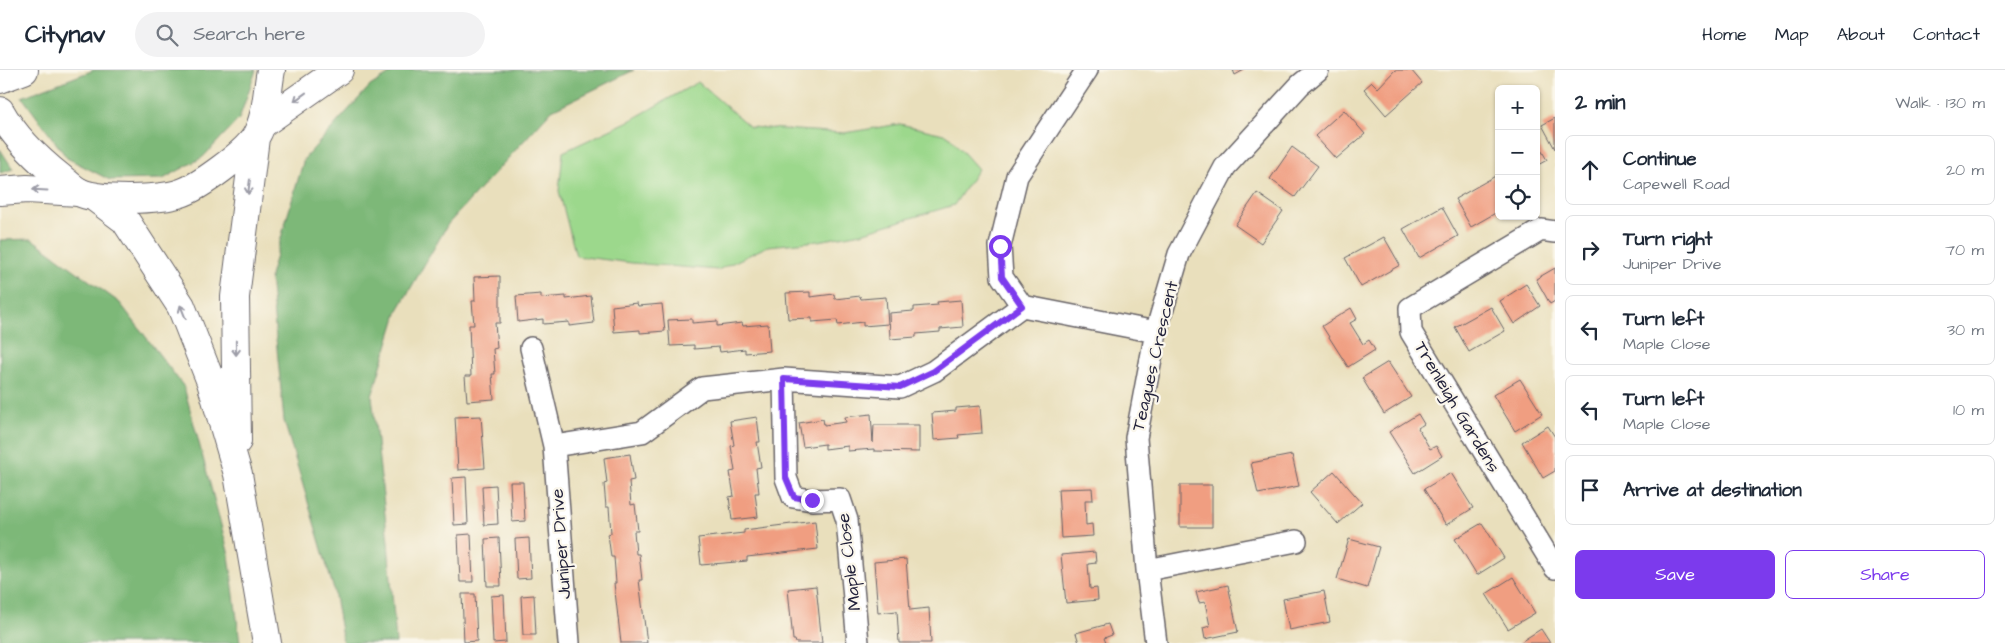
<!DOCTYPE html>
<meta charset="utf-8">
<style>
body{margin:0;font-family:"Architects Daughter",sans-serif;background:#f2f2f3;color:#1f2937}
.controls{position:absolute;right:15px;top:15px;display:grid;overflow:hidden;border-radius:8px;box-shadow:0 1px 4px #0004}
.controls button{width:45px;height:45px;display:grid;place-items:center;padding:0;border:0;border-bottom:1px solid #e0e1e3;background:#fff;color:#1f2937;font:25px sans-serif}
.stop{position:absolute;width:15px;height:15px;margin:-11px;border:4px solid #7c3aed;border-radius:50%;background:#fff}
.stop.end{background:#7c3aed;border-color:#fff;box-shadow:0 1px 5px #0008}
.list{margin:0;padding:0;list-style:none}
h2{display:flex;justify-content:space-between;align-items:center;height:65px;margin:0;padding:0 20px;font-size:21px}
h2 small{font-size:16px;font-weight:400;color:#747a83}
.list li{display:grid;grid-template-columns:32px 1fr auto;gap:15px;align-items:center;box-sizing:border-box;height:70px;margin:0 10px 10px;padding:0 10px;border:1px solid #e0e1e3;border-radius:8px}
.list b{display:block;font-size:19px;white-space:nowrap}
.list p{margin:0;font-size:16px;white-space:nowrap;color:#747a83}
.list em{font-size:16px;font-style:normal;color:#747a83}
.actions{display:flex;gap:10px;padding:15px 20px}
.actions a{flex:1;padding:11px 0;border:1px solid #7c3aed;border-radius:8px;text-align:center;font-size:18px;color:#7c3aed}
.actions .main{background:#7c3aed;color:#fff}
.icon{flex:none;width:28px;height:28px;fill:none;stroke:currentColor;stroke-width:2;stroke-linecap:round;stroke-linejoin:round}
.map{position:relative;flex:none;width:1555px;height:573px;overflow:hidden}
header{display:flex;align-items:center;gap:30px;box-sizing:border-box;height:70px;padding:0 25px;background:#fff;border-bottom:1px solid #e0e1e3}
header strong{font-size:24px}
nav{display:flex;gap:28px;margin-inline-start:auto;font-size:18px}
.search{width:350px;height:45px;background:#f2f2f3;display:flex;align-items:center;gap:12px;box-sizing:border-box;padding:0 18px;border-radius:28px;color:#747a83;font-size:19px}
main{display:flex}
aside{flex:1;background:#fff}
.map>svg:first-child{display:block}
.green{fill:#9cd88c;stroke:#5f7d64}
.forest{fill:#7db878;stroke:#506d5a}
.building{fill:#f09e81}
.lines{fill:none;stroke-linecap:round;stroke-linejoin:round}
.minor-casing{stroke:#686468;stroke-width:24}
.secondary-casing{stroke:#686468;stroke-width:30}
.trunk-casing{stroke:#686468;stroke-width:30}
.minor{stroke:#fff;stroke-width:21}
.secondary{stroke:#fff;stroke-width:28}
.trunk{stroke:#fff;stroke-width:28}
.oneway{stroke:#9c9ca7}
.route{stroke:#7c3aed;stroke-width:6}
.labels{text-anchor:middle;dominant-baseline:central;stroke-width:4.5;stroke-linejoin:round;paint-order:stroke}
.street-label{font-size:18px;fill:#22223b;stroke:#fbf7ec}
</style>
<header>
<strong>Citynav</strong>
<div class="search"><svg class="icon" aria-label="search" viewBox="0 0 24 24"><circle cx="10" cy="10" r="6"/><path d="M15 15l6 6"/></svg>Search here</div>
<nav><a>Home</a><a>Map</a><a>About</a><a>Contact</a></nav>
</header>
<main>
<div class="map">
<svg width="1555" height="573" viewBox="0 0 1555 573">
<rect width="100%" height="100%" fill="#fbf7ec"/>
<filter id="ink" filterUnits="userSpaceOnUse"><feTurbulence type="fractalNoise" baseFrequency=".02" numOctaves="2"/><feDisplacementMap in="SourceGraphic" scale="10" xChannelSelector="R" yChannelSelector="G"/><feConvolveMatrix kernelMatrix="1 2 1 2 8 2 1 2 1" color-interpolation-filters="sRGB"/></filter>
<filter id="wash" filterUnits="userSpaceOnUse"><feTurbulence type="fractalNoise" baseFrequency=".0096" numOctaves="4" result="noise"/><feDisplacementMap in="SourceGraphic" scale="20" xChannelSelector="R" yChannelSelector="G"/><feGaussianBlur stdDeviation="1.12" result="paint"/><feColorMatrix in="noise" values="0 0 0 0 0 0 0 0 0 0 0 0 0 0 0 0 0 1.4 0 .05"/><feComposite in="paint" operator="in"/></filter>
<g filter="url(#wash)">
<rect width="100%" height="100%" fill="#e9dfbc"/>
<path class="green" d="M 698,12 L 750,57 L 844,63 L 900,54 L 948,65 L 978,99 L 954,135 L 861,163 L 818,171 L 768,176 L 718,200 L 632,193 L 576,186 L 559,121 L 563,82 L 631,50 Z"/>
<path class="forest" d="M 94,0 L 256,0 L 239,49 L 203,87 L 163,109 L 110,110 L 67,88 L 22,27 Z
M 396,0 L 634,0 L 552,40 L 448,154 L 398,240 L 372,326 L 388,472 L 396,573 L 343,573 L 334,520 L 284,351 L 270,206 L 304,89 L 370,16 Z
M 0,79 L 13,99 L 0,103 Z
M 32,169 L 120,233 L 184,317 L 229,485 L 240,573 L 0,573 L 0,170 Z"/>
<g id="blocks">
<path class="building" d="M 1233,0 L 1244,0 L 1235,5 Z
M 1395,0 L 1411,0 L 1422,13 L 1386,45 L 1364,19 L 1372,12 L 1378,18 Z
M 1344,40 L 1365,64 L 1336,89 L 1315,66 Z
M 1555,48 L 1555,79 L 1542,55 Z
M 1536,71 L 1547,90 L 1536,96 Z
M 1292,77 L 1318,96 L 1295,127 L 1270,109 Z
M 1499,104 L 1499,141 L 1471,157 L 1455,129 Z
M 1257,123 L 1283,141 L 1261,173 L 1235,155 Z
M 1442,137 L 1458,166 L 1419,188 L 1403,159 Z
M 1384,167 L 1400,195 L 1361,217 L 1345,188 Z
M 1555,198 L 1555,231 L 1550,234 L 1536,209 Z
M 500,206 L 500,253 L 495,253 L 497,278 L 493,279 L 495,304 L 492,304 L 494,329 L 467,331 L 465,306 L 471,306 L 469,255 L 474,255 L 472,231 L 475,231 L 474,207 Z
M 1526,214 L 1540,236 L 1514,254 L 1500,231 Z
M 810,222 L 810,227 L 834,224 L 835,229 L 860,226 L 861,229 L 886,227 L 888,254 L 863,256 L 863,252 L 838,255 L 837,250 L 812,252 L 812,248 L 788,249 L 786,223 Z
M 541,224 L 541,228 L 566,226 L 566,229 L 591,226 L 594,253 L 569,256 L 569,252 L 543,254 L 543,249 L 518,252 L 516,226 Z
M 961,230 L 963,257 L 940,259 L 940,262 L 916,264 L 916,267 L 890,269 L 889,243 L 914,241 L 914,237 L 938,235 L 937,232 Z
M 637,233 L 638,236 L 662,234 L 665,261 L 640,263 L 640,260 L 614,262 L 612,236 Z
M 1491,237 L 1505,261 L 1469,282 L 1455,257 Z
M 1351,238 L 1357,249 L 1350,253 L 1363,274 L 1369,270 L 1375,280 L 1348,297 L 1322,256 Z
M 692,249 L 692,253 L 717,251 L 717,256 L 742,253 L 743,256 L 768,254 L 770,281 L 745,283 L 745,279 L 720,282 L 719,277 L 694,279 L 694,275 L 670,276 L 668,250 Z
M 1388,292 L 1411,327 L 1384,344 L 1362,308 Z
M 1520,309 L 1542,344 L 1515,361 L 1493,325 Z
M 980,336 L 982,363 L 958,365 L 959,368 L 934,370 L 932,343 L 956,341 L 956,338 Z
M 871,344 L 873,373 L 874,355 L 919,355 L 919,382 L 874,381 L 874,379 L 848,381 L 848,376 L 825,379 L 825,374 L 803,377 L 799,353 L 823,349 L 824,355 L 846,352 L 845,347 Z
M 1418,344 L 1424,354 L 1418,358 L 1430,379 L 1436,376 L 1442,386 L 1415,403 L 1389,362 Z
M 481,346 L 485,398 L 458,400 L 455,347 Z
M 757,347 L 760,372 L 757,372 L 761,397 L 756,398 L 759,423 L 755,423 L 758,447 L 732,450 L 729,427 L 734,426 L 730,402 L 735,401 L 731,376 L 734,375 L 730,351 Z
M 1548,356 L 1555,367 L 1555,401 L 1543,408 L 1522,372 Z
M 630,384 L 634,410 L 629,411 L 631,435 L 635,434 L 638,461 L 634,461 L 636,484 L 639,484 L 642,510 L 639,510 L 647,573 L 621,573 L 614,513 L 616,513 L 614,487 L 611,487 L 608,464 L 611,463 L 609,437 L 606,437 L 604,414 L 607,413 L 604,388 Z
M 1292,385 L 1299,416 L 1258,424 L 1251,393 Z
M 1334,401 L 1362,433 L 1338,454 L 1310,422 Z
M 1451,403 L 1473,438 L 1446,455 L 1424,419 Z
M 466,407 L 468,454 L 454,455 L 452,408 Z
M 510,412 L 523,412 L 525,451 L 512,452 Z
M 496,415 L 498,454 L 484,455 L 482,416 Z
M 1180,415 L 1212,415 L 1212,457 L 1180,457 Z
M 1092,418 L 1093,430 L 1085,430 L 1086,455 L 1092,454 L 1093,466 L 1061,468 L 1058,419 Z
M 815,451 L 818,479 L 747,487 L 747,491 L 701,495 L 698,468 L 744,463 L 744,460 Z
M 1482,453 L 1504,488 L 1477,505 L 1455,469 Z
M 471,464 L 473,512 L 460,512 L 458,465 Z
M 499,468 L 501,516 L 487,516 L 485,469 Z
M 529,468 L 531,508 L 517,509 L 515,469 Z
M 1349,469 L 1379,477 L 1367,518 L 1337,509 Z
M 1095,482 L 1096,493 L 1088,494 L 1090,519 L 1097,518 L 1098,530 L 1066,533 L 1061,485 Z
M 906,489 L 910,540 L 929,538 L 931,573 L 899,573 L 897,541 L 878,543 L 874,492 Z
M 1513,507 L 1535,543 L 1508,559 L 1486,524 Z
M 1228,515 L 1238,562 L 1205,569 L 1203,558 L 1210,556 L 1205,532 L 1199,533 L 1196,522 Z
M 816,516 L 822,573 L 796,573 L 795,570 L 793,570 L 788,519 Z
M 1324,521 L 1330,552 L 1289,560 L 1283,529 Z
M 462,524 L 475,524 L 477,571 L 464,572 Z
M 504,525 L 506,572 L 493,573 L 491,526 Z
M 534,525 L 536,565 L 523,565 L 521,526 Z
M 1108,554 L 1112,565 L 1104,568 L 1106,573 L 1079,573 L 1076,563 Z
M 1541,559 L 1550,573 L 1519,573 Z"/>
</g>
</g>
<g filter="url(#ink)">
<use href="#blocks" fill-opacity="0" stroke="#686468" stroke-width="1"/>
<g class="lines">
<g class="minor-casing">
<path id="minor" d="M 1555,162 L 1541,160 L 1410,238 L 1411,262 L 1555,498
M 1022,236 L 1002,207 L 1000,176 L 1017,106 L 1087,0
M 531,278 L 554,376 L 569,573
M 784,309 L 786,408 L 793,427 L 812,430 L 840,429 L 847,450 L 858,573
M 554,376 L 642,362 L 702,318 L 784,309 L 900,317 L 934,301 L 1022,236 L 1156,262
M 1147,500 L 1296,471
M 1156,573 L 1147,500 L 1136,368 L 1156,262 L 1179,184 L 1225,97 L 1300,15 L 1318,0"/>
</g>
<g class="secondary-casing">
<path id="secondary" d="M 0,41 C 15,68 37,89 61,108 C 67,113 73,119 79,122 C 99,132 160,130 181,123 C 199,117 246,83 256,66 C 267,47 267,21 271,0
M 93,126 L 125,150 L 181,236 L 211,312 L 238,404 L 267,573
M 237,371 L 235,227 L 255,68"/>
</g>
<g class="trunk-casing">
<path id="trunk" d="M 0,9 L 24,0
M 262,54 L 339,0
M 0,121 L 27,119 L 79,122"/>
</g>
<use href="#minor" class="minor"/>
<use href="#secondary" class="secondary"/>
<use href="#trunk" class="trunk"/>
</g>
<defs><path id="oneway-shaft" d="M-6 0H5M1.5-3L5.5 0L1.5 3" fill="none" stroke-width="1.6" stroke-linecap="round" stroke-linejoin="round" transform="scale(1.25)"/></defs>
<g class="oneway">
<use href="#oneway-shaft" transform="translate(300 27) rotate(144)"/>
<use href="#oneway-shaft" transform="translate(249 117) rotate(97)"/>
<use href="#oneway-shaft" transform="translate(40 120) rotate(-177)"/>
<use href="#oneway-shaft" transform="translate(183 242) rotate(-112)"/>
<use href="#oneway-shaft" transform="translate(236 278) rotate(89)"/>
</g>
</g>
<g class="lines" filter="url(#ink)">
<path class="route" d="M 812,430 L 794,427 L 786,408 L 784,309 L 900,317 L 934,301 L 1022,236 L 1002,207 L 1000,176"/>
</g>
<g class="labels">
<g class="street-label">
<text transform="translate(1155 286) rotate(-77)">Teagues Crescent</text>
<text transform="translate(1457 337) rotate(59)">Trenleigh Gardens</text>
<text transform="translate(561 474) rotate(-94)">Juniper Drive</text>
<text transform="translate(849 492) rotate(-97)">Maple Close</text>
</g>
</g>
</svg>
<div class="controls">
<button>+</button>
<button>−</button>
<button><svg class="icon" aria-label="locate" viewBox="0 0 24 24"><circle cx="12" cy="12" r="6"/><path d="M12 2v4M12 18v4M2 12h4M18 12h4"/></svg></button>
</div>
<div class="stop" style="left:1000px;top:176px"></div>
<div class="stop end" style="left:812px;top:430px"></div>
</div>
<aside>
<h2>2 min<small>Walk · 130 m</small></h2>
<ul class="list">
<li><svg class="icon" aria-label="ahead" viewBox="0 0 24 24"><path d="M12 20V5M6 11l6-6 6 6"/></svg><div><b>Continue</b><p>Capewell Road</p></div><em>20 m</em></li>
<li><svg class="icon" aria-label="right" viewBox="0 0 24 24"><path d="M7 20v-9h11M14 6l5 5-5 5"/></svg><div><b>Turn right</b><p>Juniper Drive</p></div><em>70 m</em></li>
<li><svg class="icon" aria-label="left" viewBox="0 0 24 24"><path d="M17 20v-9H6M10 6l-5 5 5 5"/></svg><div><b>Turn left</b><p>Maple Close</p></div><em>30 m</em></li>
<li><svg class="icon" aria-label="left" viewBox="0 0 24 24"><path d="M17 20v-9H6M10 6l-5 5 5 5"/></svg><div><b>Turn left</b><p>Maple Close</p></div><em>10 m</em></li>
<li><svg class="icon" aria-label="arrive" viewBox="0 0 24 24"><path d="M6 21V4h12l-3 4 3 4H6"/></svg><div><b>Arrive at destination</b></div></li>
</ul>
<div class="actions"><a class="main">Save</a><a>Share</a></div>
</aside>
</main>
